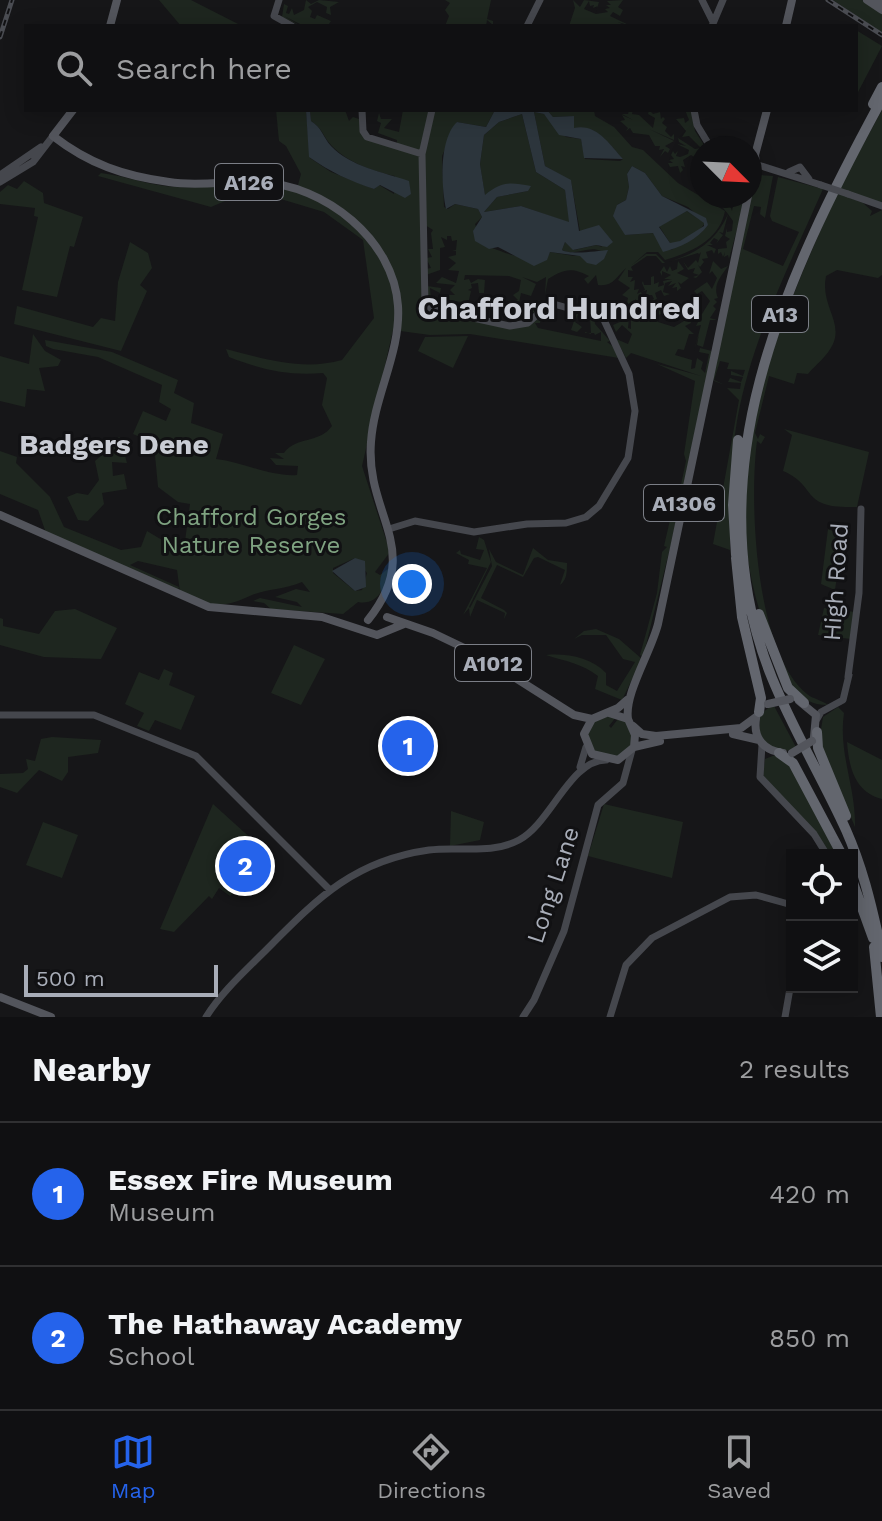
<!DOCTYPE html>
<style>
body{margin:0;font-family:"Work Sans",sans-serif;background:#1e1e20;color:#f1f3f6}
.controls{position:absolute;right:24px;bottom:24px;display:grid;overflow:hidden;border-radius:0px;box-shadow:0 4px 20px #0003}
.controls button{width:72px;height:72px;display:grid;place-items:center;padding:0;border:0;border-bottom:2px solid #303032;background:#101012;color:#f1f3f6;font:40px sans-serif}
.compass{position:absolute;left:690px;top:136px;width:72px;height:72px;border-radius:50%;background:#101012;box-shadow:0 4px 20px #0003;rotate:114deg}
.scale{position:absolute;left:24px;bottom:20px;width:194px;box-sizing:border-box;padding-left:8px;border:4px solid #a8adb8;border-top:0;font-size:22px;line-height:28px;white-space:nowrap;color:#a8adb8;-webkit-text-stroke:6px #111113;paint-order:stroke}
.you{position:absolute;left:412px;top:584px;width:28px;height:28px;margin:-20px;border:6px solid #fff;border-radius:50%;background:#1a73e8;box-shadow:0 0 0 12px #1a73e833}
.badge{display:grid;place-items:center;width:52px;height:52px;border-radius:50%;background:#2563eb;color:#fff;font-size:26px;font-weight:700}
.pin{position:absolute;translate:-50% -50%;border:4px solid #fff;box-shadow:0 2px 8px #0006}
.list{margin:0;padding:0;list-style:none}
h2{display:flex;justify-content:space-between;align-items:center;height:104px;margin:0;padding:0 32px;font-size:34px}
h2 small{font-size:26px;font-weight:400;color:#9c9d9f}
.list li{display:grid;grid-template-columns:52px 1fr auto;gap:24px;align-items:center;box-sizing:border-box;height:144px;padding:0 32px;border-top:2px solid #303032}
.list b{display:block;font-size:30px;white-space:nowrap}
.list p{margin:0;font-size:26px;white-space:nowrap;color:#9c9d9f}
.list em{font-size:26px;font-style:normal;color:#9c9d9f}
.icon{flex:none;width:44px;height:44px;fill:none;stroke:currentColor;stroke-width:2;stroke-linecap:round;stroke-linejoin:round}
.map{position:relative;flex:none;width:882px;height:1017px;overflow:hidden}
.search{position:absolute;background:#101012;box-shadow:0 4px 20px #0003;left:24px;right:24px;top:24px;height:88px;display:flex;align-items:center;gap:20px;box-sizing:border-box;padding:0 28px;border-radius:0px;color:#9c9d9f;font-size:30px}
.sheet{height:392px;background:#101012}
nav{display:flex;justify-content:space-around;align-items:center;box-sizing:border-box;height:112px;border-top:2px solid #303032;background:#101012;font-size:22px;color:#9c9d9f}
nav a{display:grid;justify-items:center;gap:4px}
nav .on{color:#2563eb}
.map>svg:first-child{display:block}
.green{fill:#1e261f;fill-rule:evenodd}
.water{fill:#2c353c;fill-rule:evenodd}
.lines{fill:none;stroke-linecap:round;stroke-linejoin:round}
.secondary{stroke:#45474d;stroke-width:7}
.primary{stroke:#53555c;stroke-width:8}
.highway{stroke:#63666e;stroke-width:10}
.rail-casing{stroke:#4a4c52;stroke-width:5}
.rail{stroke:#111113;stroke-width:2;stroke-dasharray:6;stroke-linecap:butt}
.secondary-bridge{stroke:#45474d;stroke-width:7}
.primary-bridge{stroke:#53555c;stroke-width:8}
.labels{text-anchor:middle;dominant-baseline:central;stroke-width:6;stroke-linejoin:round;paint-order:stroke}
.shield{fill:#111113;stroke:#7b7e86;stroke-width:2}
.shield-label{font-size:22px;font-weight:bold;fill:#a8adb8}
.park-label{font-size:24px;fill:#7fa381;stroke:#111113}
.street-label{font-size:24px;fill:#a8adb8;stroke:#111113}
.quarter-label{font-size:28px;font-weight:bold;fill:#c9ccd4;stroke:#111113}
.district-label{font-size:32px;font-weight:bold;fill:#c9ccd4;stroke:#111113}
</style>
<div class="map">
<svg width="882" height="1017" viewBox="0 0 882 1017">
<rect width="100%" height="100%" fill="#161618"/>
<path class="green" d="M 159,0 L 191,0 L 242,26 L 181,26 Z
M 306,0 L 311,4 L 319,0 L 339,2 L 330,7 L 331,15 L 326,13 L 327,7 L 317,2 L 308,7 L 312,11 L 310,17 L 315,19 L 317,15 L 331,21 L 329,24 L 304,26 L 284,16 L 301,26 L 282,17 L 284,4 L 288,6 L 286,13 L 289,14 L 292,8 L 294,15 L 304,10 Z
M 445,0 L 491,0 L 487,19 L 493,21 L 493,25 L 487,20 L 486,26 L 445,26 L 449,16 L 445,10 L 450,3 Z
M 573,0 L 580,7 L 584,0 L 599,2 L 596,12 L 598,6 L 593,8 L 594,5 L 590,6 L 589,1 L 584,9 L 596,14 L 608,12 L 605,9 L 610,8 L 606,5 L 611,5 L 607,1 L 623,0 L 618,7 L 623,10 L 620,16 L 613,12 L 610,16 L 631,26 L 618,22 L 626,26 L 569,26 L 575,8 Z
M 833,0 L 862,0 L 882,14 L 882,33 Z
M 856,30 L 882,46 L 856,96 Z
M 276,110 L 306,110 L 310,158 L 331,172 L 374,189 L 379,185 L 394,194 L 395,176 C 375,172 346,162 331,145 C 323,136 322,128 311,121 L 310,110 L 345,110 L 349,121 L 353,117 L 359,119 L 363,134 L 397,145 L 397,140 L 378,133 L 381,123 L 377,121 L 379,113 L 381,119 L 392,119 L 384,128 L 399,132 L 403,110 L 495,110 L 486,127 L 457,122 L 442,156 L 444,207 L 448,209 L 455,204 L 478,209 L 482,217 L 475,224 L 482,243 C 491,249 534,264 546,260 L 550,252 L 574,256 L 601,251 C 588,245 576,257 562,250 L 565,242 L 574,250 L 596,245 L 602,247 L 592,230 L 580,231 L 571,181 L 545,166 L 534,112 L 544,114 L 566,137 L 581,139 L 585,159 L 620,161 L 623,159 C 610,145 596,123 574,129 L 573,116 L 553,117 L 547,110 L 594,110 L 595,116 L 614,127 L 632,147 L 643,150 L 678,183 L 725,211 C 719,241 691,252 665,260 L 658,252 L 647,252 L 632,265 L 646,254 L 656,254 L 665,263 C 695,254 715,243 728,214 L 714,197 L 725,200 L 731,197 L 726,206 L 730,206 L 732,211 L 735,196 L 746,196 L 729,259 L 728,255 L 724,257 L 725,252 L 723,257 L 721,252 L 718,254 L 718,249 L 727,248 L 726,242 L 730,239 L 725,236 L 727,228 L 727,232 L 732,231 L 733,221 L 728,214 L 723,233 L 719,232 L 723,235 L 716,244 L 718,240 L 714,238 L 710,243 L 713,245 L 707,245 L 716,249 L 714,254 L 712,250 L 706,252 L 708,258 L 702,259 L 704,262 L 700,267 L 698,265 L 702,272 L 696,278 L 693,277 L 699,275 L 693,273 L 695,268 L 688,270 L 683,261 L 688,268 L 696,260 L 698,263 L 701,252 L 699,254 L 698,253 L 665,263 L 662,263 L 656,256 L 647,256 L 631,267 L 633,271 L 628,270 L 628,277 L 633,277 L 630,282 L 635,280 L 634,290 L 639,289 L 637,294 L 645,290 L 642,283 L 643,281 L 644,285 L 651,285 L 651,277 L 654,276 L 654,284 L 659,282 L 658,287 L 664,285 L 663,281 L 672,279 L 664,279 L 671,275 L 662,271 L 662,276 L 660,272 L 664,266 L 667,272 L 670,266 L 672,271 L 677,269 L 678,261 L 684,269 L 677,273 L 689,278 L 681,284 L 678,282 L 681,288 L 677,291 L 677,287 L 672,288 L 676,283 L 668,286 L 672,281 L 665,283 L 663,292 L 670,294 L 664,296 L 661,290 L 655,293 L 657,299 L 647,303 L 654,299 L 652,295 L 646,295 L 647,290 L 641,292 L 645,303 L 642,304 L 641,297 L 640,304 L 635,299 L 637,307 L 632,304 L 626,309 L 628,298 L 622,295 L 630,288 L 618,280 L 626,268 C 616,277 613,287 598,285 L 596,275 L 588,284 L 584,279 L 589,276 C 571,266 562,270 548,279 L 545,295 L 546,277 L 537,282 L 522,277 L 536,284 L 531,296 L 521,293 L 519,303 L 528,307 L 534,303 L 535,314 L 528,307 L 518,308 L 516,312 L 517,304 L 507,300 L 518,300 L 513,295 L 519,291 L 521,280 L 509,276 L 465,275 L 464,280 L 469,279 L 471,283 L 478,279 L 485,280 L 484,293 L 479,293 L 478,283 L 471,284 L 472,288 L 468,290 L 471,291 L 469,300 L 483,306 L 482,310 L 471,308 L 471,303 L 464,305 L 464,314 L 458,313 L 461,302 L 455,301 L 457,308 L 452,311 L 427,301 L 427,286 L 441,288 L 440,293 L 430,288 L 431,300 L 448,303 L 449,295 L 455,295 L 450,290 L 455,285 L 436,283 L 442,277 L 456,283 L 459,271 L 448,270 L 456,263 L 448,257 L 456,255 L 456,251 L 452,251 L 456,250 L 457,240 L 452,241 L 451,236 L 447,236 L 447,240 L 441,237 L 445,247 L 440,248 L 440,270 L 426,275 L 426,269 L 431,268 L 426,258 L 432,257 L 428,249 L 433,249 L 431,233 L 433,230 L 422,223 L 423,308 L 427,312 L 509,328 L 542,315 L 540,323 L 535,323 L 538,328 L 601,341 L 601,332 L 595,335 L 594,333 L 585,333 L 585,332 L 591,334 L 590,317 L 578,314 L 575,322 L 582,327 L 577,332 L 571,330 L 578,309 L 584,313 L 593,311 L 595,324 L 610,341 L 607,342 L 615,348 L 619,358 L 470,334 L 430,335 L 393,330 L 362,466 L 390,552 L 375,572 L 380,575 L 389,568 C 387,586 378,606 358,602 L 343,614 L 271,609 L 264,603 L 253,601 L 260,598 L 302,607 L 297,602 L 275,597 L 296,589 L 310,592 L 302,582 C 286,589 267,589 252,595 C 220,610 212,606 180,592 L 177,570 L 138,561 L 130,565 L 179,587 L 178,591 L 46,533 L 38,510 L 0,494 L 0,451 L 17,457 L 16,463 L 50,497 L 64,527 L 121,550 L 141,547 L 147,531 L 162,540 L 162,548 L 183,556 L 190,504 L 178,502 L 158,487 L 155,455 L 159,445 L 133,434 L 143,411 L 166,421 L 171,409 L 159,402 L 162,385 L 98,357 L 53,349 L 46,346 L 45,340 L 112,352 L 178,380 L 174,393 L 194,403 L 191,423 L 223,434 L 216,459 C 243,462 271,477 297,475 L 298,466 L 276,465 L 270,458 L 284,459 L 275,453 L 284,453 C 296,436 319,444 332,426 L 322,405 L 327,378 L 323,373 C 289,376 262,370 229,357 L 226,349 C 265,359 303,371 342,360 L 374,318 L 363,240 L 324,212 L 251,190 L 211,207 L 98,176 L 101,173 C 126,176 151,186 176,187 C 217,189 256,181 296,192 L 301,174 L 286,146 L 279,141 ZM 632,166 L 645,173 L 662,196 L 688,207 L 708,225 L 671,250 L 653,233 L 625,235 L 617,205 L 626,200 L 629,187 L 627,174 ZM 355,558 L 367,573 L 362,590 L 355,591 L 333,573 L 333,568 Z
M 629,110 L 633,110 L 632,114 L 639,115 L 653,128 L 655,118 L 648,114 L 649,110 L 653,114 L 660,112 L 661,119 L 663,117 L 665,119 L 662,123 L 667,127 L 665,131 L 671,137 L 674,134 L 674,140 L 649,129 L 674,141 L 665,146 L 670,149 L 668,153 L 665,151 L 660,157 L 664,149 L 659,150 L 660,146 L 655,146 L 649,135 L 633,133 L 630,128 L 626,131 L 628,128 L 620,121 L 625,120 L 622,115 L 633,120 L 622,114 L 628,114 Z
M 685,110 L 692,110 L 695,131 L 706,148 L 702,148 L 701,161 L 691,155 L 683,160 L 685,167 L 681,166 L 683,170 L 680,173 L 678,166 L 670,167 L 668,163 L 673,163 L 669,160 L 674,159 L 671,155 L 673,151 L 675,154 L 678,151 L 676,156 L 680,157 L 688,154 L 689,150 L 677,144 L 686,146 L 679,142 L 678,138 L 695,149 L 701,148 L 689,136 L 682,137 L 686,131 L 676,119 L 684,118 L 685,123 L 689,120 Z
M 882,110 L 882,203 L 839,189 Z
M 522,114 L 536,172 L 565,190 L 570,223 L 521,206 L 484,212 L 497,197 L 528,191 L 523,185 L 507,184 L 485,196 L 480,164 L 484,135 L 499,122 Z
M 760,175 L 773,176 L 765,218 L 760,214 L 761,207 L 754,206 L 743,249 L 783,266 L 799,232 L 772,221 L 770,216 L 778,177 L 823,189 C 790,264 751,340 737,421 C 730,464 730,507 730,550 L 713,544 L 739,400 L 727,388 L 740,389 L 741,383 L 728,382 L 730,378 L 741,382 L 743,377 L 731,375 L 731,371 L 743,376 L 745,370 L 727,369 L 729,363 L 720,361 L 714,380 L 725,385 L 714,381 L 713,379 L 751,194 Z
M 644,180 L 653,190 L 654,198 L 642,217 L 639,213 L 644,221 L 641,228 L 628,232 L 622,223 L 622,211 L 629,206 L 636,214 L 638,213 L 629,203 L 631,195 L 638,198 L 640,208 Z
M 24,181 L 43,193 L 44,203 L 83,217 L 74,247 L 70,246 L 57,297 L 22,290 L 38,217 L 34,216 L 35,208 L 0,204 L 0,192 L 8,185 L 17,189 Z
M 837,193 L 863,203 L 872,211 L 870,216 L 882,210 L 882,275 L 878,278 L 837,270 L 826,276 C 820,305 843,321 833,344 C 827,357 816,364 808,374 L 797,373 L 794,384 L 769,376 L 755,433 L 758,439 L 760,434 L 765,437 L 761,444 L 757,441 C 749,502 755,652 807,694 C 813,699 822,700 828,705 C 796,705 788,680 776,654 C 703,494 771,342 837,193 Z
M 687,211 L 705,223 C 698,234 682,244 670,243 L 659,226 Z
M 130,242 L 148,253 L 152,268 L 140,285 L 147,291 L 121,351 L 14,324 L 17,306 L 93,327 L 101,318 L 115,321 L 118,282 Z
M 713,261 L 721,269 L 728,266 C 722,275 712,285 718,298 L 714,299 L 717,302 L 713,306 L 716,309 L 710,318 L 717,320 L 710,320 L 703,347 L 697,345 L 699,334 L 694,351 L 701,325 L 696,326 L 699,320 L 694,321 L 692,317 L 702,314 L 710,301 L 702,291 L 697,294 L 694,291 L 707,282 L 712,289 L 717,278 L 712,271 L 709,274 Z
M 652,305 L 655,311 L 661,308 L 664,313 L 658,315 L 658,322 L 674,327 L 689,318 L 691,323 L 685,326 L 694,334 L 689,334 L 684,350 L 678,349 L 675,355 L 692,360 L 691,369 L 695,368 L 697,358 L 703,362 L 701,369 L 705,373 L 709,354 L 699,352 L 700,348 L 712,351 L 671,544 L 643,657 L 640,655 L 657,593 L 662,552 L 667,547 L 664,546 L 676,494 L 679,494 L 686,461 L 684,454 L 695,381 L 657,364 L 701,376 L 631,353 L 626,358 L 616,339 L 628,344 L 632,334 L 622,325 L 616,332 L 613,325 L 629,318 L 628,328 L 631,329 L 631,313 L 642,309 L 638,315 L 648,319 L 652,309 L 644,308 Z
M 33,334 L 45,351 L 61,360 L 58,366 L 39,368 L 45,391 L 27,389 L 25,407 L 0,401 L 0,356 L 29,364 Z
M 468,336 L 453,368 L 418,351 L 425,337 Z
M 784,429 L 869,452 L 857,507 C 798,509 819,486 783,471 L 792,435 Z
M 120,437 L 127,463 L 112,462 L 113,476 L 124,474 L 127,489 L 102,493 L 104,504 L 88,521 L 78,520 L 67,497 L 77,493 L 88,495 L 99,480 L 95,461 L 105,452 L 106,441 Z
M 828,529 L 843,535 L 835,590 L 821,584 Z
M 479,537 L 484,540 L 491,562 L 469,607 L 470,608 L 492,566 L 489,549 L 496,562 L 523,575 L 533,548 L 548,560 L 567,563 C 567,571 567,580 560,585 L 565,570 L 538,557 L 534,558 L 523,577 L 497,565 L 481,598 L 504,610 L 507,613 L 504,619 L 505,613 L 477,600 L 470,617 L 469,608 L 463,615 L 487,568 L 468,564 L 469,560 L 456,553 L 460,550 L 461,554 L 480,560 L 484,550 L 476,549 Z
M 824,608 L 855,612 L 851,639 L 818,635 Z
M 75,609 L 117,628 L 101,659 L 44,657 L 0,645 L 0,618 L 3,619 L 3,626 L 39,634 L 55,611 Z
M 596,629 L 619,639 L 642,659 L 622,700 L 595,689 L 598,676 C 583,664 565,661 546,655 C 566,653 591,657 606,673 L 606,685 L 617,691 L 635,662 L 623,659 L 606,635 L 582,635 L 574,639 L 584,631 Z
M 294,645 L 325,659 L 301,705 L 271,693 Z
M 164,669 L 173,673 L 169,685 L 195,696 L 181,730 L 155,720 L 149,731 L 137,726 L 144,713 L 125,704 L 139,672 L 159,680 Z
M 773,704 L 797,749 C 779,753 770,749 759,735 L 760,715 Z
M 838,707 L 844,713 C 838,753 856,787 855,827 L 819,741 L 823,717 Z
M 608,716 L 616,717 L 609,726 L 611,728 L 618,719 L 625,721 L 631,730 L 631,745 L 618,758 L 597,754 L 587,741 L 591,723 Z
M 52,737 L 101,740 L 98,753 L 68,757 L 68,772 L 62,781 L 39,770 L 17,793 L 0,787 L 0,774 L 23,773 L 28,769 L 26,759 L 35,761 L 41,739 Z
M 847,742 L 882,760 L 882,799 C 855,792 849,768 847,742 Z
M 775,755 L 785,758 L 841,855 L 830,855 L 763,775 L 765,759 Z
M 213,804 L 255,842 L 246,851 L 250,856 L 242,864 L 245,868 L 238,875 L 234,873 L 243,883 L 230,896 L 219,888 L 212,899 L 209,896 L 174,932 L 160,929 Z
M 604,804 L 683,822 L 672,878 L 588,856 Z
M 451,811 L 484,822 L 480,840 L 450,846 Z
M 43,822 L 78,835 L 62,878 L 26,865 Z"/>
<path class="water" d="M 306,110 L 310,110 L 311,121 C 322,128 323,137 331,146 C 351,167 383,172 409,181 L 411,194 L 405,198 L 380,185 L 374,189 C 350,181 330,172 309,157 Z
M 495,110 L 547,110 L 553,117 L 574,116 L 574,128 C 597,123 610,145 623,159 L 584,158 L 581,139 L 559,135 L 544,114 L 534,112 L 545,166 L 571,180 L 579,231 L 599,225 L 613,242 L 607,247 L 596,245 L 573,250 L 565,242 L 562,250 C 571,255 598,251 608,250 L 604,259 L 596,265 L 587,263 L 580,256 L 550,252 L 547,260 L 534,266 L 498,247 L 489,249 L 475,241 L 473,231 L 482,217 L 478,209 L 455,204 L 446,209 C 441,185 439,139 457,122 L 486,127 ZM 522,114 L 536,172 L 565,190 L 569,222 L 521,206 L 484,212 L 497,197 L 528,191 L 531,186 C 512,183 503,180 485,195 L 480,164 L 484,135 L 499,122 Z
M 632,166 L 645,173 L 662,196 L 706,218 L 708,225 C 697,240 681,247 663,252 L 653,233 L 625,235 L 613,216 L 617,205 L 626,200 L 629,187 L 627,174 ZM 687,211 L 704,223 L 704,226 L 680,241 L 670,243 L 659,227 Z
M 355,558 L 365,561 L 366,587 L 355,591 L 332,571 Z"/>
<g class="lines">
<path class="secondary" d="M 279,0 L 274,16 L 292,26
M 702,0 L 713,22
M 527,26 L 540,0
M 712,26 L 723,0
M 362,110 L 363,131 L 367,137 L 422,154
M 694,110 L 697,125 L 711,148
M 755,164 L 821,185
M 789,172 L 800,167 L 809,179
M 0,175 L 41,147
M 0,182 L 33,162 L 53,136
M 848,194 L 882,206
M 389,529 L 415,521 L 474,532 L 527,524 L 566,523 L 586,517 L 599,506 L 628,458 L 635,411 L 629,374 L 598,307 L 568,308 L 550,303 L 528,323 L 510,326 L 432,309 L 425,304 L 422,154 L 432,110
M 848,677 L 859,593 L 861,509
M 0,715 L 94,715 L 196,756 L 330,890
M 817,719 L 821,712 L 843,700 L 849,675
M 762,745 L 760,777 L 814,834 L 827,855
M 580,767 L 586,747
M 206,1017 C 221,993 243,973 263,953 C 315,901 351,861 429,850 C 459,846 491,855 519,840 C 551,823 570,760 606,760
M 523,1017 L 534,1000 L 564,931 L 598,805 L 623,783 L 632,750
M 610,1017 L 626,965 L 652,938 L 730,897 L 756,895 L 792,905
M 785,1017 L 792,977"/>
<path class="primary" d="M 867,0 L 882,10
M 878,0 L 882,3
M 110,26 L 117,0
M 786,26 L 792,0
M 53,136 C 89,164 124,176 169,182 C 200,187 230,180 260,182 C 325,185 394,240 398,306 C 401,352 374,396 371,442 C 365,516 425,549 368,620
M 53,136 L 73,110
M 750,189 L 757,171 L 755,155 L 767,110
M 714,358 L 748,196
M 0,515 L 209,607 L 322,617 L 377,635 L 404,624
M 387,617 L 433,633 L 479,655 L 574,715 L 592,719
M 799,701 L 816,715 L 814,737
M 609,713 L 628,719 L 635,735 L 634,747 L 618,760 L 592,754 L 584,734 L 592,719 L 618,708 L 627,700
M 628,719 C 624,694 651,652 658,624 L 715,353
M 756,719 C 753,738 764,751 783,753
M 633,726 L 642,734 L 656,736 L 741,728 L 756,717
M 733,734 L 759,740
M 634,747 L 660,741
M 0,997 L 51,1017"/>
<path class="highway" d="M 873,104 L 882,87
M 736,555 L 733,505 L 738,440
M 736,558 L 742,617 L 761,698 L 759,712
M 759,614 L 788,688 L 804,703
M 817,732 L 818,748 L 846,816
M 779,753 L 793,763 L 842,855
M 852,880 L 873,938
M 878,935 L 882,957
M 879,940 C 871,903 862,866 846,830 C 823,779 793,730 772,678 C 690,476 786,276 882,99
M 874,947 L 881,1017"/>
<g class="rail-casing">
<path id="rail" d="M 828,0 L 882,35
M 0,37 L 12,0"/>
</g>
<use href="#rail" class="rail"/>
<path class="secondary-bridge" d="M 821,185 L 848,194"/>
<path class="primary-bridge" d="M 768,704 L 790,699
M 792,753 L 812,741"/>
</g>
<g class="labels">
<g class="shield">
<rect x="215" y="164" width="68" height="36" rx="6"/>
<rect x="752" y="296" width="56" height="36" rx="6"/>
<rect x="644" y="485" width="80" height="36" rx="6"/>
<rect x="455" y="645" width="76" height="36" rx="6"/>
</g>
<g class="shield-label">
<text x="249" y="182">A126</text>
<text x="780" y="314">A13</text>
<text x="684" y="503">A1306</text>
<text x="493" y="663">A1012</text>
</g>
<g class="park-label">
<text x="251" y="517">Chafford Gorges<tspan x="251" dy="28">Nature Reserve</tspan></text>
</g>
<g class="street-label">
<text transform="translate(836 582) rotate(-86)">High Road</text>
<text transform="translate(553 885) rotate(-72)">Long Lane</text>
</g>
<g class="quarter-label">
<text x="114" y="444">Badgers Dene</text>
</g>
<g class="district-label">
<text x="559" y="308">Chafford Hundred</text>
</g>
</g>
</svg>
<div class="controls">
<button><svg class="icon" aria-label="locate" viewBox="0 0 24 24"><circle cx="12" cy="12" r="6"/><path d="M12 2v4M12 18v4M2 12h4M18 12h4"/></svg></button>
<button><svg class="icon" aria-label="layers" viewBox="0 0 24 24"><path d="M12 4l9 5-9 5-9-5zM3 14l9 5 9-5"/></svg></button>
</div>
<svg class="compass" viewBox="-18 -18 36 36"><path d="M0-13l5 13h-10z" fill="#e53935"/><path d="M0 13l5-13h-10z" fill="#9c9d9f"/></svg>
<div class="scale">500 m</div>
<div class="you"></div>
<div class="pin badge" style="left:408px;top:746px">1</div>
<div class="pin badge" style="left:245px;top:866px">2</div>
<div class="search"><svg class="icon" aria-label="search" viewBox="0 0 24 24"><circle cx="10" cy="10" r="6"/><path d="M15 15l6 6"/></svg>Search here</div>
</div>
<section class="sheet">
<h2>Nearby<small>2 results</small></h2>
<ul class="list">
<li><span class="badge">1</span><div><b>Essex Fire Museum</b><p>Museum</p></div><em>420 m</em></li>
<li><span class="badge">2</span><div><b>The Hathaway Academy</b><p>School</p></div><em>850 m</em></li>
</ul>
</section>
<nav>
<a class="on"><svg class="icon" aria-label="map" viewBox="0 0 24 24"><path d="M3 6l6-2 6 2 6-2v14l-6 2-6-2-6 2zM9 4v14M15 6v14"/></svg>Map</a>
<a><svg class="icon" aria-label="directions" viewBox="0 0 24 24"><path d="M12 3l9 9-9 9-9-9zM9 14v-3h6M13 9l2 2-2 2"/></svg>Directions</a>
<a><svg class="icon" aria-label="saved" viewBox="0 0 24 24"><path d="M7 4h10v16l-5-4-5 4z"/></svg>Saved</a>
</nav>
